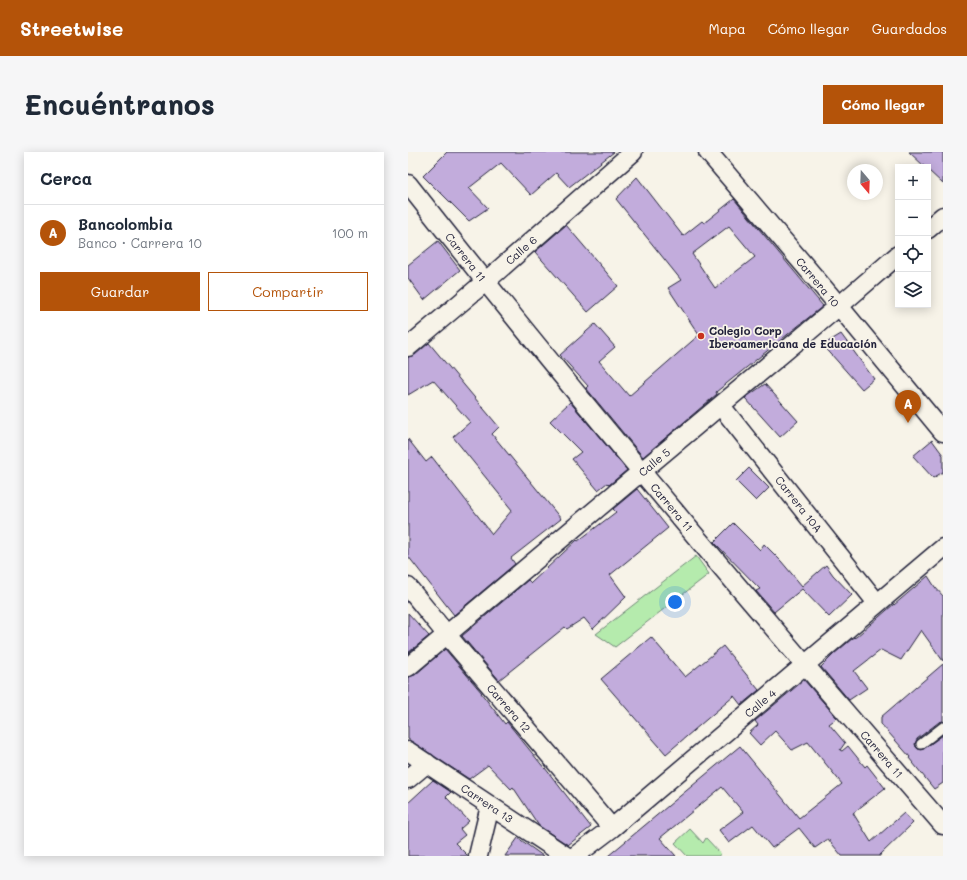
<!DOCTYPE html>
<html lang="es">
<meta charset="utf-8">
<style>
body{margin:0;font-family:Mali,sans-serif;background:#f6f6f7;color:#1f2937}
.controls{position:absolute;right:12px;top:12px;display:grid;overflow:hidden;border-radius:0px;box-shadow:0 2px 10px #0003}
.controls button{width:36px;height:36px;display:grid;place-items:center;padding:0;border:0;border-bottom:1px solid #e0e1e3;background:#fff;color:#1f2937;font:20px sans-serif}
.compass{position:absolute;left:439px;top:12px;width:36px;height:36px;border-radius:50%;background:#fff;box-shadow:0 2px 10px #0003;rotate:161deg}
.you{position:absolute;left:267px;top:450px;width:14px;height:14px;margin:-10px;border:3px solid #fff;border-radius:50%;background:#1a73e8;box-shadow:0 0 0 6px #1a73e833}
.badge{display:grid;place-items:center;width:26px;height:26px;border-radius:50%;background:#b45309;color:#fff;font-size:13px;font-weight:700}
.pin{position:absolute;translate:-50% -33px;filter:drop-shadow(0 1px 2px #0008)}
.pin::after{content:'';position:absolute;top:21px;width:14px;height:12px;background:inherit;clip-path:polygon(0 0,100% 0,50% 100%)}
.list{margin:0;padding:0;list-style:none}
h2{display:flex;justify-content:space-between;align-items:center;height:52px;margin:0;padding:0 16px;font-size:17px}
h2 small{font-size:13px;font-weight:400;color:#747a83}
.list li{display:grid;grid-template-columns:26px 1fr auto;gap:12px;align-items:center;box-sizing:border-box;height:56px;padding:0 16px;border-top:1px solid #e0e1e3}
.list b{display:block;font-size:15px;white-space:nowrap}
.list p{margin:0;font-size:13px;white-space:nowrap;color:#747a83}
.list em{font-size:13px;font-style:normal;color:#747a83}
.actions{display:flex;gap:8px;padding:12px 16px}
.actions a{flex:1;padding:9px 0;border:1px solid #b45309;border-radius:0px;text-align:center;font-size:14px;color:#b45309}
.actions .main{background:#b45309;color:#fff}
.icon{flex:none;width:22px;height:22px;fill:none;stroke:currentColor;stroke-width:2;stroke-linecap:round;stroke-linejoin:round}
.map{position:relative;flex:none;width:535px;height:704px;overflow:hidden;border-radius:0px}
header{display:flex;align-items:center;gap:24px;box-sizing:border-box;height:56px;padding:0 20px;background:#b45309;color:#fff}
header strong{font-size:19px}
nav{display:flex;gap:22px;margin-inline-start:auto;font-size:14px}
.intro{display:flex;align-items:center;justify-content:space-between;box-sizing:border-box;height:96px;padding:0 24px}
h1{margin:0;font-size:28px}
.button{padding:10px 18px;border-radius:0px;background:#b45309;color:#fff;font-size:14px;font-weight:700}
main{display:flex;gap:24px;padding:0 24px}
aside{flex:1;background:#fff;border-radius:0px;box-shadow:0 2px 10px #0003}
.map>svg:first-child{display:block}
.green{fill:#b5ebad;stroke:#6c8674}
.building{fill:#c2acdc;stroke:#22223b;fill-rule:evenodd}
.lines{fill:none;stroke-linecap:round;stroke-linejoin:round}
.lane-casing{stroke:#22223b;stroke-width:12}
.street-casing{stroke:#22223b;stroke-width:21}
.lane{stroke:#f7f3e8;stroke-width:9}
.street{stroke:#f7f3e8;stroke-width:18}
.poi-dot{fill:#c8321e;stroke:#f7f3e8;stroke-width:1.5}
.labels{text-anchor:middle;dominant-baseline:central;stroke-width:3.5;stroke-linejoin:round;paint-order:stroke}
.street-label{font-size:11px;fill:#22223b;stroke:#f7f3e8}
.poi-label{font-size:11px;font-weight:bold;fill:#22223b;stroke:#f7f3e8;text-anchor:start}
</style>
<header>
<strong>Streetwise</strong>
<nav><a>Mapa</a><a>Cómo llegar</a><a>Guardados</a></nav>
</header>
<div class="intro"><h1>Encuéntranos</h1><a class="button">Cómo llegar</a></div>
<main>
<aside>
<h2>Cerca<small></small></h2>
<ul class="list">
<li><span class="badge">A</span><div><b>Bancolombia</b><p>Banco · Carrera 10</p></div><em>100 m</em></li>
</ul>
<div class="actions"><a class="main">Guardar</a><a>Compartir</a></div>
</aside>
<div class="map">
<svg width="535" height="704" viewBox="0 0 535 704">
<rect width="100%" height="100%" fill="#f7f3e8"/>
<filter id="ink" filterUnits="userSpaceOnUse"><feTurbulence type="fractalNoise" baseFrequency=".025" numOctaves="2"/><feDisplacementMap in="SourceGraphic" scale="8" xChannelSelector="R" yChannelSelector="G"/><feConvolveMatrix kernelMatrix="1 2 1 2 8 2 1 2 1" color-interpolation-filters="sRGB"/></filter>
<g filter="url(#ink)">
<path class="green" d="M 288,404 L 301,422 L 207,495 L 188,482 Z
M 282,677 L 295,691 L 298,686 L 313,702 L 310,704 L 279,704 L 267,691 Z"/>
<path class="building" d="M 39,0 L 206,0 L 161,35 L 148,21 L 123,43 L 93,11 L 61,36 L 80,56 L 61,69 L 33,41 L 32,41 L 15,24 Z
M 501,0 L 535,0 L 535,32 L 520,18 L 520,15 L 517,15 Z
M 229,25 L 275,84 L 294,69 L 296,71 L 326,47 L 415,154 L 308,240 L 309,242 L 235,305 L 178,236 L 180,234 L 152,203 L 187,172 L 207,195 L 191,209 L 221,244 L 291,183 L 260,136 L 273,128 L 208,47 ZM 321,74 L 347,105 L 307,136 L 284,102 Z
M 158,73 L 210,134 L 180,160 L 127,100 Z
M 30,89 L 52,118 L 16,148 L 0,126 L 0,113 Z
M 433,182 L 466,227 L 454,237 L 415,193 Z
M 21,191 L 91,275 L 84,282 L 153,367 L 103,406 L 107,412 L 46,463 L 0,404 L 0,287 L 18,310 L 24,305 L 84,382 L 104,358 L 45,285 L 62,270 L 25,228 L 0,243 L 0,205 L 7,203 Z
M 357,232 L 390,269 L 372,285 L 337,246 Z
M 162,250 L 219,318 L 201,333 L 199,331 L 190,338 L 164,307 L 173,300 L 142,269 Z
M 524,288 L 535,303 L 535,320 L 525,326 L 505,304 Z
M 341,316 L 361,336 L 348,349 L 328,329 Z
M 229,337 L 260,376 L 202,423 L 218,445 L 185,477 L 176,466 L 159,477 L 157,475 L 91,528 L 54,484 L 120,428 L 123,431 L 169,388 L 170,389 L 208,360 L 205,357 Z
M 325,371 L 352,398 L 356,392 L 373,409 L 394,434 L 418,413 L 425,423 L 444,443 L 421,465 L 394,437 L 366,460 L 348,439 L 352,437 L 306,390 Z
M 520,424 L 527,435 L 535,444 L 535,509 L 513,478 L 493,508 L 473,498 L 446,519 L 459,536 L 441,548 L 413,515 L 426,502 L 445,486 L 448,485 L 486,452 L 486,453 Z
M 0,461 L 21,484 L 0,501 Z
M 243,485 L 277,525 L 315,494 L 351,538 L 333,553 L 326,544 L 258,602 L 193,527 Z
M 37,497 L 74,541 L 73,541 L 97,572 L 99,570 L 137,617 L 137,616 L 183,675 L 160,693 L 131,674 L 105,635 L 103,637 L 80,613 L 61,627 L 0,587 L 0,525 L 7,523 Z
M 535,512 L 535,569 L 531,570 L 509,587 L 507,592 L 508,595 L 510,597 L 514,598 L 535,583 L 535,631 L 526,637 L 501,606 L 502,605 L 473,572 L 473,565 Z
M 396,528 L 429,566 L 421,572 L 437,591 L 432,598 L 434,599 L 440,594 L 457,615 L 459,613 L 477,636 L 445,661 L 463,690 L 496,661 L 505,671 L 472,703 L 472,704 L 434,704 L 420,687 L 407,696 L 391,676 L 364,696 L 345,673 L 321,691 L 311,678 L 335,660 L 314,635 L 252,686 L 268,704 L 200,704 L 332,594 L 391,666 L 434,632 L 400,590 L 384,598 L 367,579 L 352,593 L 341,581 L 350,573 L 347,569 Z
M 25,628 L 43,640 L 38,645 L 61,669 L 52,677 L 57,683 L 47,691 L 60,704 L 0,704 L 0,651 Z
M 110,686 L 135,704 L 97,704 Z"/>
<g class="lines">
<g class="lane-casing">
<path id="lane" d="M 513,592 L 535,575"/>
</g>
<g class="street-casing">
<path id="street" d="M 300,0 L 431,154 L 535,280
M 0,32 C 172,251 353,463 535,673
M 520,77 L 535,64
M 0,195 L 77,130 L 225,0
M 313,254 L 469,451
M 0,435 L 39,483 L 204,676
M 0,515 L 431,154 L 490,103
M 0,599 L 158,704
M 0,627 L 19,611
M 70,704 L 82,654
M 167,704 L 204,676 L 535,396"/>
</g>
<use href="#lane" class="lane"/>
<use href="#street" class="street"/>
</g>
</g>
<circle class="poi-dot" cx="293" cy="184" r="4"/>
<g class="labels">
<g class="street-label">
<text transform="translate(113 98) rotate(-41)">Calle 6</text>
<text transform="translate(58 105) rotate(52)">Carrera 11</text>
<text transform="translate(410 130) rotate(50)">Carrera 10</text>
<text transform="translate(246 310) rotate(-40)">Calle 5</text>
<text transform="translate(391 352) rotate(52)">Carrera 10A</text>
<text transform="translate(264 355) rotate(50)">Carrera 11</text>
<text transform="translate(352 551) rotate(-40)">Calle 4</text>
<text transform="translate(101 556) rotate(49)">Carrera 12</text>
<text transform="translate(474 602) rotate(49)">Carrera 11</text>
<text transform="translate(79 651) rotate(34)">Carrera 13</text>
</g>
<g class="poi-label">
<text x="301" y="178">Colegio Corp<tspan x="301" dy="13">Iberoamericana de Educación</tspan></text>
</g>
</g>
</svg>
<div class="controls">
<button>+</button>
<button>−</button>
<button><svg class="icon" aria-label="locate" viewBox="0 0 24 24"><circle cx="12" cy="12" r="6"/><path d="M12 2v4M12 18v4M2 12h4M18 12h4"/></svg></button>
<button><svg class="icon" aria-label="layers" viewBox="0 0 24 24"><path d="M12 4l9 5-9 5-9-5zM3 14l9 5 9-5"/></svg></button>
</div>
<svg class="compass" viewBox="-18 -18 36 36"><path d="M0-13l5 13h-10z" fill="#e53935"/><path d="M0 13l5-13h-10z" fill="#747a83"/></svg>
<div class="you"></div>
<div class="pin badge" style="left:500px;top:271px">A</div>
</div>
</main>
